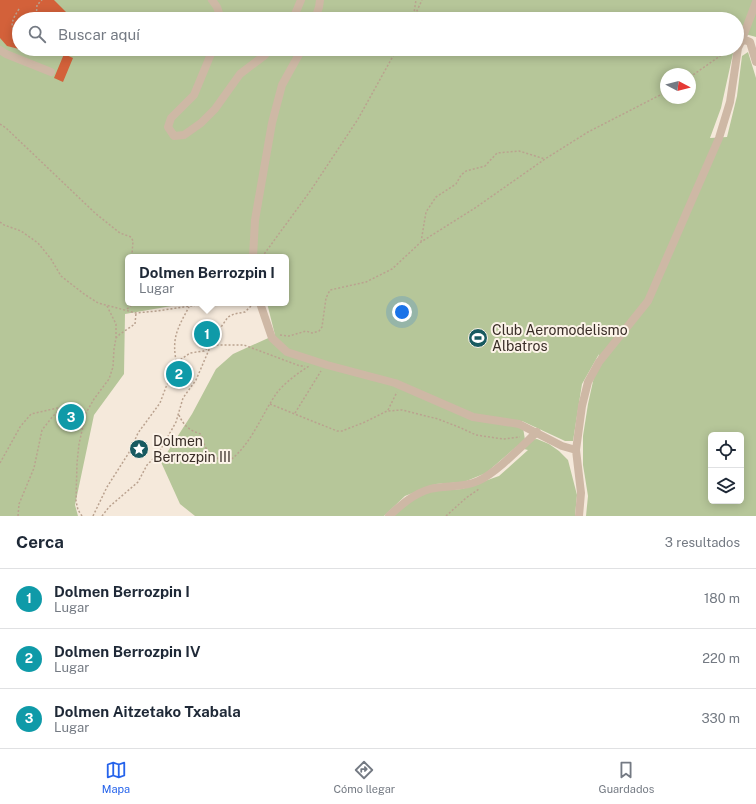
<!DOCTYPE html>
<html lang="es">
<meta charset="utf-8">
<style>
body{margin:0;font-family:"Public Sans",sans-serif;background:#f6f6f7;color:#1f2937}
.controls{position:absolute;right:12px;bottom:12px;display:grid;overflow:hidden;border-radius:6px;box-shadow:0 2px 10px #0003}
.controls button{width:36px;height:36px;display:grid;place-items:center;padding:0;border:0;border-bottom:1px solid #e0e1e3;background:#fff;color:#1f2937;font:20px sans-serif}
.compass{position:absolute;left:660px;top:68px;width:36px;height:36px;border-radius:50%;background:#fff;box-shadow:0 2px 10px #0003;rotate:97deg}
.you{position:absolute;left:402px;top:312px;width:14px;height:14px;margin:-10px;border:3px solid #fff;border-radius:50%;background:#1a73e8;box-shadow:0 0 0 6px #1a73e833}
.badge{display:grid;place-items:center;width:26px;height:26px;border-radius:50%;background:#2563eb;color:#fff;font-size:13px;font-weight:700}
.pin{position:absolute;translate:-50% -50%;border:2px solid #fff;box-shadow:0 1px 4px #0006}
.popup{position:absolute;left:125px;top:254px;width:164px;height:52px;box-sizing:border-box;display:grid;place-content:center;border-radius:6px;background:#fff;filter:drop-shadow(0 1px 3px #0005);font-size:13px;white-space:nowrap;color:#747a83}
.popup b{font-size:15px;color:#1f2937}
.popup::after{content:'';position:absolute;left:50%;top:100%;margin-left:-8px;border:8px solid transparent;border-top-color:#fff}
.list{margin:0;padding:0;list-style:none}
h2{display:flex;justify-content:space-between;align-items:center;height:52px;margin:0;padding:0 16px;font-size:17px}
h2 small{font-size:13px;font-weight:400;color:#747a83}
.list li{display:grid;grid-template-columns:26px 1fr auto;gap:12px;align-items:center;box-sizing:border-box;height:60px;padding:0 16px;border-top:1px solid #e0e1e3}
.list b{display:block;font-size:15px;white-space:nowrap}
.list p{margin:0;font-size:13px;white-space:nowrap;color:#747a83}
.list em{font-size:13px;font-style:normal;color:#747a83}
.icon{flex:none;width:22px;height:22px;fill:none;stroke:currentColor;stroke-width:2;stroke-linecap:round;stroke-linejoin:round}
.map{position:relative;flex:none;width:756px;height:516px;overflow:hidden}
.search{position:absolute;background:#fff;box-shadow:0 2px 10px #0003;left:12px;right:12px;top:12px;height:44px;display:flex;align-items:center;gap:10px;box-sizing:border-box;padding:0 14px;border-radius:22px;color:#747a83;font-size:15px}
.sheet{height:232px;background:#fff}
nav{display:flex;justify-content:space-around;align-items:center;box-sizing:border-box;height:56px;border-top:1px solid #e0e1e3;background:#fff;font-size:11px;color:#747a83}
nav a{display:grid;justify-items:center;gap:2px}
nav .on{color:#2563eb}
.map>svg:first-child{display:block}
.green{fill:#b6c699;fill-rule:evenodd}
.building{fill:#d3613a}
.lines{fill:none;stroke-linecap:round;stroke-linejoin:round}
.path{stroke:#baa28f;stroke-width:1.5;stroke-dasharray:2 2;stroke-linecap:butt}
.minor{stroke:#ceb8a5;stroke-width:8}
.labels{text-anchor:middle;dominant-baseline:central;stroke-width:4;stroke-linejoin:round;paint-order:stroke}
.poi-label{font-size:14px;fill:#392d27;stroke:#fcf3e8;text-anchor:start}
</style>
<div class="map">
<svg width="756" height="516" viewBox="0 0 756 516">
<rect width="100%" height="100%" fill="#f5e9db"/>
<path class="green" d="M 0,0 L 756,0 L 756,37 L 738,32 L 737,36 L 737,19 L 19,19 L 19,49 L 734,49 L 721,108 L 710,138 L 727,137 L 737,96 L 742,56 L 748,52 L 756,78 L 756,516 L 586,516 L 588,496 L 583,465 L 583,436 L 588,404 L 599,354 L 582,384 L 573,441 L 565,441 L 522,421 L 525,440 L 537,439 L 549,444 L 559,451 L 568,460 L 577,495 L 575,516 L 393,516 L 411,500 L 431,491 L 462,489 L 499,476 L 528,450 L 516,447 L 486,473 L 464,482 L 436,484 L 405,496 L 384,516 L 195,516 L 180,504 L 161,462 L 192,414 L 216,369 L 233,354 L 275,335 L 267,303 L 286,303 L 286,257 L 128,257 L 128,303 L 189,303 L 125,314 L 124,374 L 94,415 L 75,505 L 78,516 L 0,516 ZM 666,74 L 690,74 L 690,98 L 666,98 ZM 711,435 L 741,435 L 741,501 L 711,501 Z"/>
<path class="building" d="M 0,0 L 54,0 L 73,19 L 19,19 L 19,49 L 7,46 L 0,38 Z
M 64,54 L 73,58 L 63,82 L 54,78 Z"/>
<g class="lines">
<path class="path" d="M 19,9 C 12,20 8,27 19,37
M 415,15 L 422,0
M 36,19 L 37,5 L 42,0
M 413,19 L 416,0
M 690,77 L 730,49
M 0,124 L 6,128 L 95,213 L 120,233 L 131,237 L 133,241 L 132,254 L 133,257
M 0,222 L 4,225 L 21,231 L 38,243 L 51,259 L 61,276 L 84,294 L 98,303 L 136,313 L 157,311 L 210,303
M 421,242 L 426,212 L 436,197 L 456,184 L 461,175 L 466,171 L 485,166 L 497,153 L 519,151 L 545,159
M 262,257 L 311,190 L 358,119 L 397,49
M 107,306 L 116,324 L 116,338
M 127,309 L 132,305 L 131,303
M 280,335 L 289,336 L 306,331 L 312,333 L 319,331 L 322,327 L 326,298 L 330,290 L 366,282 L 392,269 L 421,242 L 475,208 L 545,159 L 588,132 L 666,92
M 177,365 C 171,339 177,329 189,307
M 270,404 L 337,431 L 342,431 L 365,422 L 387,411 L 402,410 L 438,419 L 461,428 L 476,435 L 503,439 L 520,437
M 388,410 L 397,392
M 295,413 L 321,371
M 179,415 C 183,425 190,431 201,434 C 205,450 210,459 229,461 C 251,445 261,416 276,394 C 284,383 298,373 309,366
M 0,463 L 20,427 L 31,414 L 62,407
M 18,516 L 19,504 L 34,468 L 42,430 L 53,416 L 63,407 L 73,407 L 86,413
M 82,516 L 78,510 L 76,501 L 77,463 L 79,444 L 86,413 L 94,399 L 109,379 L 113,367 L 114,349 L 116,338 L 120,334 L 135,324 L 136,313
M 93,516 L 107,487 L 130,451 L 138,433 L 160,403 L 166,387 L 180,360 L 190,353 L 204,351 L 211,345 L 219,330 L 228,317 L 234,314 L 245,312 L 252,305
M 102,516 L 109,507 L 138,482 L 147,465 L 158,454 L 176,422 L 183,398 L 196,380 L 211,345 L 244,345 L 300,366 L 305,366
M 446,516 L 466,498 L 479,489"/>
<path class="minor" d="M 212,0 L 217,7 L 221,19
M 293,19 L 301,0
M 315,19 L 319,7 L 320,0
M 741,42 L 756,2
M 213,49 L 194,95 L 171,118 L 168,127 L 174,136 L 184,135 L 201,123 L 215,109 L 240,74 L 265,55 L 269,49
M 0,50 L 6,54 L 51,72
M 253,257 L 255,220 L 272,123 L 282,85 L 302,49
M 260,303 L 272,338 L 287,352 L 327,365 L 395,383 L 473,417 L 519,424 L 562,446 L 576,450
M 389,516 C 401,505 413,494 430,489 C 445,485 463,488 478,481 C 496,473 522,446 537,432
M 579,516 L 581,493 L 576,450 L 582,406 L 588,382 L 599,362 L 648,301 L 719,138 L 730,102 L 738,48 L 741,42 L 745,40 L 750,42 L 756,62"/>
</g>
<defs>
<g id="stadium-disc" transform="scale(1)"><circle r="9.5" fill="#185a60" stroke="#fcf3e8"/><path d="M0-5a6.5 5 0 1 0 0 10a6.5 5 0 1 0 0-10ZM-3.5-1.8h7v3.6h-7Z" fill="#fff"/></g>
<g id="sight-disc" transform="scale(1)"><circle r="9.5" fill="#185a60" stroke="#fcf3e8"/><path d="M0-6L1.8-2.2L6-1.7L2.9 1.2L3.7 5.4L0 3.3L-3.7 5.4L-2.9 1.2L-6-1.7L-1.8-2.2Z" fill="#fff"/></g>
</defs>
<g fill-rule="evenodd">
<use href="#stadium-disc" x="478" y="338"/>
<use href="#sight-disc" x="139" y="449"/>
</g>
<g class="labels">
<g class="poi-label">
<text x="492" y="330">Club Aeromodelismo<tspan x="492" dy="16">Albatros</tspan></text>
<text x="153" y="441">Dolmen<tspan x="153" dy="16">Berrozpin III</tspan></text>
</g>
</g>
</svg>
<div class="controls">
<button><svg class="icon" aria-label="locate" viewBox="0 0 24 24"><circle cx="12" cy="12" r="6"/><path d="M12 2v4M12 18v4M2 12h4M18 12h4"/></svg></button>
<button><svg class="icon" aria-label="layers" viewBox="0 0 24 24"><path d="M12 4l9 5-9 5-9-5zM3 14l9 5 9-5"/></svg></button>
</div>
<svg class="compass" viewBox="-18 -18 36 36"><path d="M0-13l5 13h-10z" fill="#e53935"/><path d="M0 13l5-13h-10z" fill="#747a83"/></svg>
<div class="you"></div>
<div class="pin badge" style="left:207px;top:334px;background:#0f9aa8">1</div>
<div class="popup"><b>Dolmen Berrozpin I</b>Lugar</div>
<div class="pin badge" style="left:179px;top:374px;background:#0f9aa8">2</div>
<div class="pin badge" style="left:71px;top:417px;background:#0f9aa8">3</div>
<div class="search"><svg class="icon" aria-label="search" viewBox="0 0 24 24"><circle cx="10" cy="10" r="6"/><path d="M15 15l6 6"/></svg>Buscar aquí</div>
</div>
<section class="sheet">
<h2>Cerca<small>3 resultados</small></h2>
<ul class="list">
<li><span class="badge" style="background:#0f9aa8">1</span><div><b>Dolmen Berrozpin I</b><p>Lugar</p></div><em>180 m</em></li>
<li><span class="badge" style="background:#0f9aa8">2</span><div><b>Dolmen Berrozpin IV</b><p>Lugar</p></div><em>220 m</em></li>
<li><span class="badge" style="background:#0f9aa8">3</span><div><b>Dolmen Aitzetako Txabala</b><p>Lugar</p></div><em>330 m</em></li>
</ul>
</section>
<nav>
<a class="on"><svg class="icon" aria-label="map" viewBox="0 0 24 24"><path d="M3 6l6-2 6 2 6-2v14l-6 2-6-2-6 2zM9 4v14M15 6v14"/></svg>Mapa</a>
<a><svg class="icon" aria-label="directions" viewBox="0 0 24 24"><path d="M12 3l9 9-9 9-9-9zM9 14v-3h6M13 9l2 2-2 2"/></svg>Cómo llegar</a>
<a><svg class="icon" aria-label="saved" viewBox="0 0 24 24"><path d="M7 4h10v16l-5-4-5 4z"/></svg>Guardados</a>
</nav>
